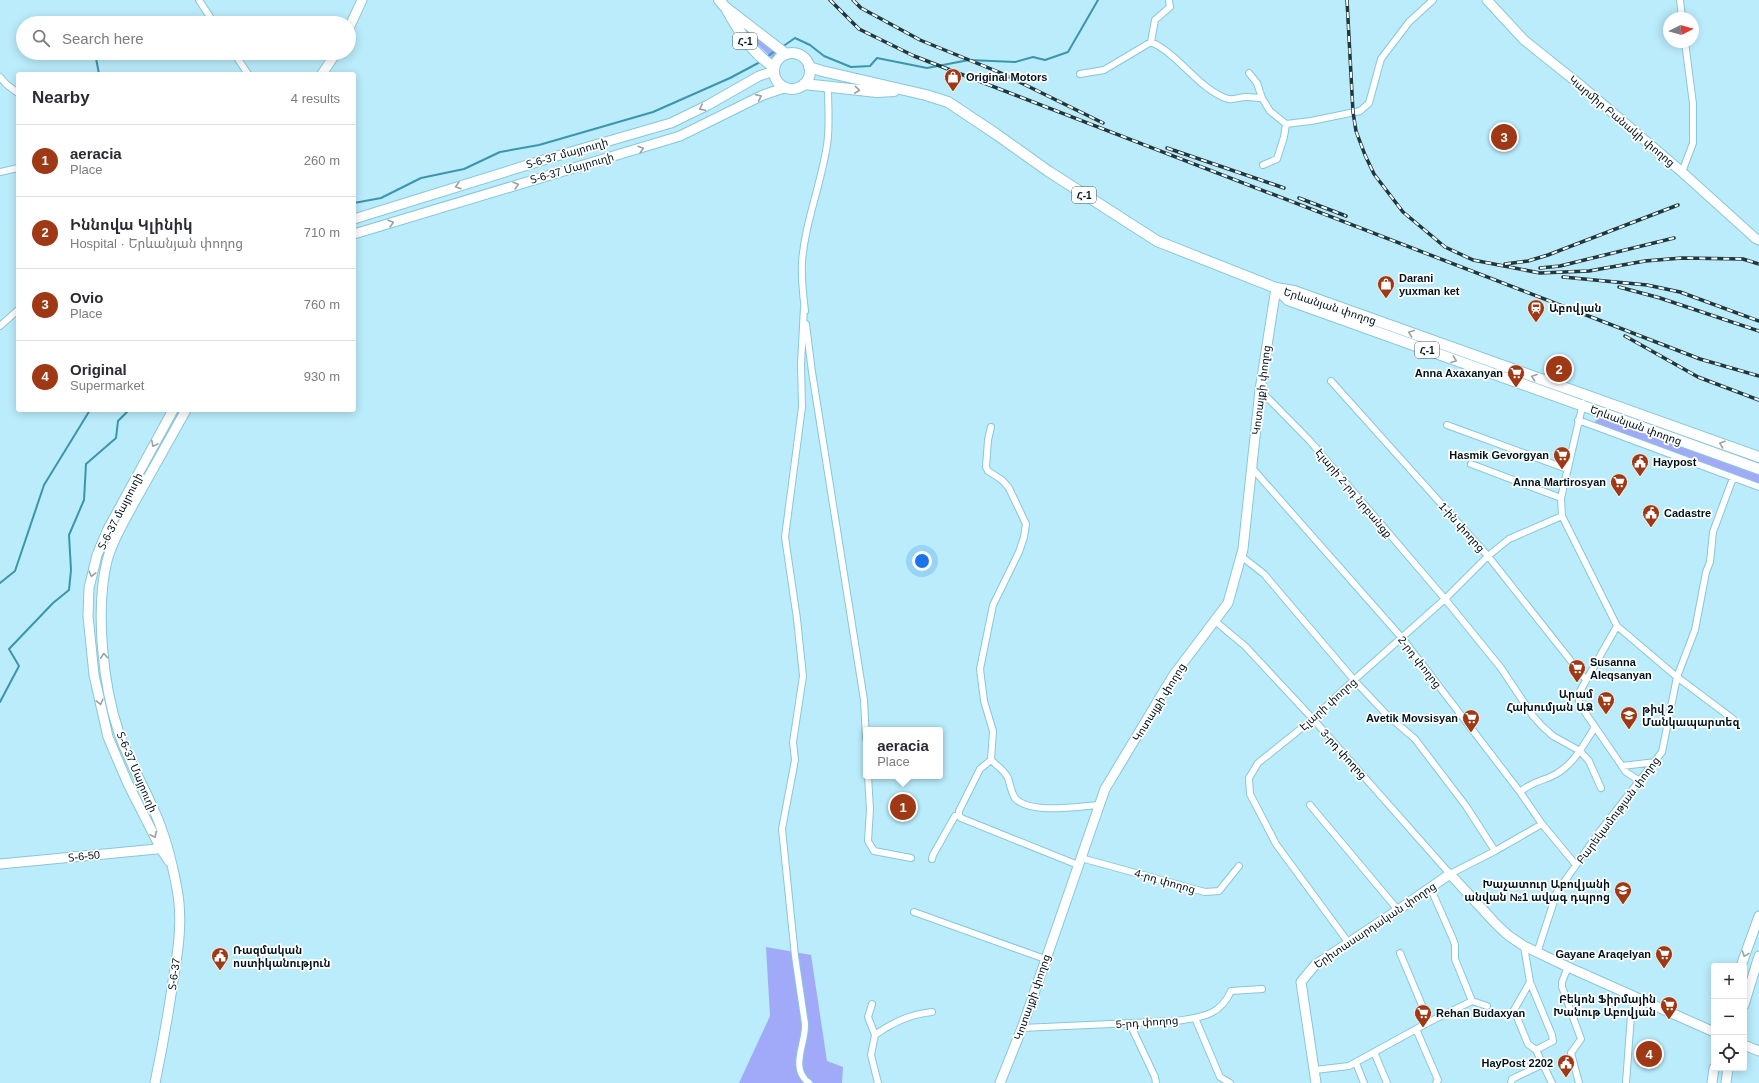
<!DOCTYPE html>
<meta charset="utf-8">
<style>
body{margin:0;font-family:Arial,"Noto Sans Armenian",sans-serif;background:#f2f2f3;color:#2b2b33}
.controls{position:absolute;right:12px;bottom:12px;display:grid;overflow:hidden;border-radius:4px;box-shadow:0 2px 10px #0003}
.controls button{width:36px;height:36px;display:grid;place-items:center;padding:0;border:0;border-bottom:1px solid #e1e1e2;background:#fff;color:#2b2b33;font:20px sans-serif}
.compass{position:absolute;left:1663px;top:12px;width:36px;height:36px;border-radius:50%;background:#fff;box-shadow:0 2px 10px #0003;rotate:84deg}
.you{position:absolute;left:922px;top:561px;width:14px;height:14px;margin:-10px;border:3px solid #fff;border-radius:50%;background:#1a73e8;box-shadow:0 0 0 6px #1a73e833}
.badge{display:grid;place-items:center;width:26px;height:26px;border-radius:50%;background:#9f3814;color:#fff;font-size:13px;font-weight:700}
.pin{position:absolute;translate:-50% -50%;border:2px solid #fff;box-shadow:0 1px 4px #0006}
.popup{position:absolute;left:863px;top:727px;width:80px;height:52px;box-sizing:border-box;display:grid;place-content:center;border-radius:4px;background:#fff;filter:drop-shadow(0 1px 3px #0005);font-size:13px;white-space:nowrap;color:#7c7c81}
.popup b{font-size:15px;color:#2b2b33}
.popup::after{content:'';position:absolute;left:50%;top:100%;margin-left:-8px;border:8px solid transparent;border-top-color:#fff}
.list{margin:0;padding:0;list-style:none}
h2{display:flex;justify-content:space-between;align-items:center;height:52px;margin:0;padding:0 16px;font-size:17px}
h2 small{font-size:13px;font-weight:400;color:#7c7c81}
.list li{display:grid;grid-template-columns:26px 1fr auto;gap:12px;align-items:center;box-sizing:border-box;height:72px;padding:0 16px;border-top:1px solid #e1e1e2}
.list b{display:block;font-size:15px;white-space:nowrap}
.list p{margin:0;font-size:13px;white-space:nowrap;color:#7c7c81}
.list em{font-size:13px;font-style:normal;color:#7c7c81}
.icon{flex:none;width:22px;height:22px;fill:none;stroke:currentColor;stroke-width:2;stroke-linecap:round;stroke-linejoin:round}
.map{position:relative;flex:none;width:1759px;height:1083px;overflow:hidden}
.search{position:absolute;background:#fff;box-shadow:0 2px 10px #0003;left:16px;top:16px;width:340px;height:44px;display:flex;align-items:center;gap:10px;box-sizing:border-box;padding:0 14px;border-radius:22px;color:#7c7c81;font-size:15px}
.panel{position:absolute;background:#fff;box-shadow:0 2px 10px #0003;left:16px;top:72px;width:340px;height:340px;border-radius:4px}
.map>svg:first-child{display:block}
.green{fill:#a1aaf8}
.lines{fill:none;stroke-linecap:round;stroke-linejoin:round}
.stream{stroke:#3c95ad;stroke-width:2}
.street-casing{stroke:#88c7d9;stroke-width:8}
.secondary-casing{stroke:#88c7d9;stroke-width:11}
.primary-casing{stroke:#88c7d9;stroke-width:12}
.street{stroke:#fff;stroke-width:6}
.secondary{stroke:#fff;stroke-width:9}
.primary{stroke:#fff;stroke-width:10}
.rail-casing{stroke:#1f3840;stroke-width:3.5}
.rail{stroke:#fff;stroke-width:2;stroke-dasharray:6;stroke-linecap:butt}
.oneway{stroke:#99a1a3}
.labels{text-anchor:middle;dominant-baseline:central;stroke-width:3.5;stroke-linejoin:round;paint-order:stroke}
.shield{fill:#fff;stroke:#4c5a5f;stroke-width:1}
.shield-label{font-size:10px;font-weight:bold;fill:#00131a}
.poi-label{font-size:11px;font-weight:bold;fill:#00131a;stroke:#fff;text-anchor:start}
.street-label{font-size:11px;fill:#00131a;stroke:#fff}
</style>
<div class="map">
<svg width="1759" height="1083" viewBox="0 0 1759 1083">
<rect width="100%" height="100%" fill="#baecfb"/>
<path class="green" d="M 746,27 L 779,56 L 773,59 L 759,46 L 744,30 Z
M 1597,417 L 1601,417 L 1759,474 L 1759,484 L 1599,427 L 1595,423 Z
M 766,947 L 811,955 L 827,1061 L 843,1067 L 842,1083 L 739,1083 L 770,1016 Z"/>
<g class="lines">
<path class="stream" d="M 782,47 L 795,38 L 810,45 L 824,56 L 851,67 L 870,66 L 877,58 L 927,68 L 969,60 L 1015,62 L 1033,57 L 1045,60 L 1068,52 L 1098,0
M 95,53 L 99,74
M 767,57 L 776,50
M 354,203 L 381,198 L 421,178 L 464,169 L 500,152 L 539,145 L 653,112 L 730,78 L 762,61
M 0,583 L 15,571 L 44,485 L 90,410
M 0,702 L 19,666 L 9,649 L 53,603 L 69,590 L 71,570 L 69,535 L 84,500 L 86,464 L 116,438 L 118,421 L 129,410"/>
<g class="street-casing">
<path id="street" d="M 199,0 L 214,23
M 1680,0 L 1682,18
M 1151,42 L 1155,20 L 1170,7 L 1169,0
M 234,53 L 248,74
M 1249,73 L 1257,83 L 1262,98
M 1080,74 L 1104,70 L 1151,42 C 1180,55 1198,89 1228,99 C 1234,100 1240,97 1246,97 C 1251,97 1257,98 1262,98 L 1270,111 L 1286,124 L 1311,121 L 1360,111 L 1369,103 L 1381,59 L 1409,22 L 1433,0
M 0,77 L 6,84 L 18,93
M 1263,165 L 1277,159 L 1284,137 L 1286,124
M 0,172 L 18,168
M 1682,172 L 1693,143 L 1693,104 L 1685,42
M 804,307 L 801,364 L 802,407 L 785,537 L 797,619 L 803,676 L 793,742 L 795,760 L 782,829 L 795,956 L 805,1024 C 806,1044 789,1068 809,1083
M 805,311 C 803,294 801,279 802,262 C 805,222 821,185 827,145 C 830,127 828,106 828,87
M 806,324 L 812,372 L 864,700 L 866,739
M 0,326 L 18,310
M 1331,381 L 1488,556 L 1586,680
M 1260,390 L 1310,441 L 1445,599 L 1501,668 L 1533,716 L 1542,726 L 1553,736 L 1580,751 L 1589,761 L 1601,788
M 1583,403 L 1561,498 L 1562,516 L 1617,626 L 1677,677 L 1733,719
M 1578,420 L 1759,487
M 1447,425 L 1567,469
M 991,427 L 988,440 L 986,467 L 988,471 L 1002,480 L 1009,488 L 1026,524 L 1024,537 L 1019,552 L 993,605 L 980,669 L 984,701 L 993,731 L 991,760 C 996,765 1005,771 1008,778 C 1010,784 1011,792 1015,798 C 1029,815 1079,806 1099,805
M 1471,464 L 1561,498
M 1252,468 L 1402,638 L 1520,792 L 1542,824 L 1576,865
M 1241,556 L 1264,574 L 1354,680 L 1387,715 L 1415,739 L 1466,806 L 1495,851
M 1215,621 L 1245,646 L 1313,719 L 1450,874 L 1495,851 L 1542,824
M 1617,626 L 1579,693 L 1579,701 L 1582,708 L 1626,772 L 1640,781
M 991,760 L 980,769 L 959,811 L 959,815 L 961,818 L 1078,865
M 1622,766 L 1656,762
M 868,776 L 870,809 L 868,841 L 874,851 L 911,858
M 1520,792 C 1534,780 1542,782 1556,774 C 1574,764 1584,744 1595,727
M 1310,805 L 1398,910
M 1081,858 L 1205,892 L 1219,891 L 1239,866
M 932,859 L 933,855 L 955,816 L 959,815
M 1430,887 L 1453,939 L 1455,945 L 1455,959 L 1472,1001 L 1487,1006
M 914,912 L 1045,959
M 1348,942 L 1276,844 L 1250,794 L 1249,778 L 1258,763 L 1313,719 L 1354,680 L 1445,599 L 1488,556 L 1509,539 L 1562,516
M 1524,946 L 1530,982 L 1552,1035 L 1553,1041 L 1536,1050 L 1552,1083
M 1400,953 L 1429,1022
M 1537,953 L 1557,892 L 1600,831 L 1662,752 L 1677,677 L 1695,630 L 1706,572 L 1710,562 L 1713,532 L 1733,478
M 1568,967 L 1562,982 L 1562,987 L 1581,1039 L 1571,1053 L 1579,1083
M 1530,982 L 1514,1010 L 1528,1044 L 1536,1050
M 872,1004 L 868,1017 L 875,1035
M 1195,1018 L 1220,1077 L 1230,1083
M 1130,1024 L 1155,1077 L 1156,1083
M 1022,1028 L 1177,1021 C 1201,1017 1220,1016 1231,991 L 1262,989
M 1416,1029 L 1438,1080 L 1436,1083
M 1374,1052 L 1387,1083
M 1356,1063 L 1364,1083
M 1315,1070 L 1349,1066 L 1429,1022 L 1472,1001
M 878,1083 L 871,1055 L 875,1035 C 893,1022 910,1014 932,1012
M 1511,1083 L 1512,1079 L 1543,1064
M 1626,1083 L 1631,1015 L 1638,998"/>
</g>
<g class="secondary-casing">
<path id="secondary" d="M 1487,0 L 1524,40 L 1579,84 L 1682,172 L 1755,238 L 1759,240
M 349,28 L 362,0
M 322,74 L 336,53
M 354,219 L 550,158 L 671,123 L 708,105 L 759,76 L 774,71
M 354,234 L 680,136 L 763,95 L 784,88
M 169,861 L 161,849 L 128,784 L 108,737 L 94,675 L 88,616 L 89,588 L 97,555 L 107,531 L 173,410
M 0,864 L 167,848
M 1741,966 L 1759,916
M 1744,1005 L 1759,956
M 1744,1045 L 1759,1051
M 155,1083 C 162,1049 168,1016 173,981 C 178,952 183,920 177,889 C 172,861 165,834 153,808 C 142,783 128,759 119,733 C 103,686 95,610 107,561 C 112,541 124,522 134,503 C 151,472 169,441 186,410
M 1000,1083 L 1022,1028 L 1105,789 L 1173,676 L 1228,603 L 1243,549 L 1260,390 L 1276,288
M 1316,1083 L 1301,982 L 1315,965 L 1398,910 L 1450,874 L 1497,925 L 1509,936 L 1524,946 L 1568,967 L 1714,1032
M 1712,1083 L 1714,1068
M 1726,1083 L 1728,1068"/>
</g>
<g class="primary-casing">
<path id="primary" d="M 719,0 L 725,7 L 786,54
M 727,10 C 740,33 752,53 774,67
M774 71a18 18 0 1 1 36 0a18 18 0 1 1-36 0Z
M 809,67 L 822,71 L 926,95 L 948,102 L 996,134 L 1048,171 L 1157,241 L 1276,288 L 1294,291 L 1759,457
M 804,84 L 877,92 L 894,91
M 1276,288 L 1288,300 L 1759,469"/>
</g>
<use href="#street" class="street"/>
<use href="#secondary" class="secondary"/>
<use href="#primary" class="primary"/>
<g class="rail-casing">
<path id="rail" d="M 830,0 L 859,29 L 914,56 L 1700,359 L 1759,376
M 853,0 L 861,8 L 920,40 L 1001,73 L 1103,123
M 1347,0 L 1353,112 L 1356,131 L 1365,155 L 1374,174 L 1403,212 L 1445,247 L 1473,260 L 1540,273 L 1589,271 L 1645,261 L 1682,258 L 1743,259 L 1759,264
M 1167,148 L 1284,188
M 1299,198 L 1346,216
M 1505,264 L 1528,261 L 1548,255 L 1678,205
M 1540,268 L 1560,266 L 1674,238
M 1563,277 L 1647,285 L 1680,292 L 1759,321
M 1619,287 L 1660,298 L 1759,331
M 1625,336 L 1698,377 L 1759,400"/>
</g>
<use href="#rail" class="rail"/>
</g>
<defs><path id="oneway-chevron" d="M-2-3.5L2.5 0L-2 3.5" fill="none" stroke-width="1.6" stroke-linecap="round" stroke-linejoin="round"/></defs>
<g class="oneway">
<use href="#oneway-chevron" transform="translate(857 90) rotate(6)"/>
<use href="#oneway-chevron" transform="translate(759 97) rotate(-24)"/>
<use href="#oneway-chevron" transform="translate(702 108) rotate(154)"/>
<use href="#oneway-chevron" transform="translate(641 149) rotate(-17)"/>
<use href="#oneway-chevron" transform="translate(516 185) rotate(-17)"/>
<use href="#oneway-chevron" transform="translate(458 186) rotate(163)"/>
<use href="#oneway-chevron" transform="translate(391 223) rotate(-17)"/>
<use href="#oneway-chevron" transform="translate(1411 333) rotate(-160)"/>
<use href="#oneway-chevron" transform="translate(1454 360) rotate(20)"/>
<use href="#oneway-chevron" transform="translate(1534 377) rotate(-160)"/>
<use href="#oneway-chevron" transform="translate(154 444) rotate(118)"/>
<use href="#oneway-chevron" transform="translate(1722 444) rotate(-161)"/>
<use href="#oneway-chevron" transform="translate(92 574) rotate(104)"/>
<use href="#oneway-chevron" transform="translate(104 656) rotate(-94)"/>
<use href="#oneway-chevron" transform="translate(100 702) rotate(76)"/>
<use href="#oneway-chevron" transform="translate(154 835) rotate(63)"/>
<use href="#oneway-chevron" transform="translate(1745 954) rotate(110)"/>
</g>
<defs>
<g id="shop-pin" transform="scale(0.9)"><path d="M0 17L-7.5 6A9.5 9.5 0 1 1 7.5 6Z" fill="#9f3814" stroke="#fff"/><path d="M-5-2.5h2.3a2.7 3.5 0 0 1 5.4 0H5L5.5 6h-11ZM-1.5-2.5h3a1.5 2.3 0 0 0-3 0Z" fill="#fff"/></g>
<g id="station-pin" transform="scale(0.9)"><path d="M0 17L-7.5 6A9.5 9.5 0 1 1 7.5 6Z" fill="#9f3814" stroke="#fff"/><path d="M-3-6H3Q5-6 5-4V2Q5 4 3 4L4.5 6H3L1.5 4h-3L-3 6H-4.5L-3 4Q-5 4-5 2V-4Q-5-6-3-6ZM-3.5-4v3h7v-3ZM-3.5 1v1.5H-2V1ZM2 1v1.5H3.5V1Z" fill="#fff"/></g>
<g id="supermarket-pin" transform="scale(0.9)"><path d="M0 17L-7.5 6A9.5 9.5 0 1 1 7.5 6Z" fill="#9f3814" stroke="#fff"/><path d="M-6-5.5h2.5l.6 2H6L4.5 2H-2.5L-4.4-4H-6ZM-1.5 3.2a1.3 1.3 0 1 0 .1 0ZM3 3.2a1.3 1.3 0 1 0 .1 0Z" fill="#fff"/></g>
<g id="civic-pin" transform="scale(0.9)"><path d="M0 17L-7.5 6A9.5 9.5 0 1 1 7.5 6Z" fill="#9f3814" stroke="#fff"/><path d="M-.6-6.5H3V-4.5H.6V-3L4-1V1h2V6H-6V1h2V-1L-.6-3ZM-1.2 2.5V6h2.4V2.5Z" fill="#fff"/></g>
<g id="school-pin" transform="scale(0.9)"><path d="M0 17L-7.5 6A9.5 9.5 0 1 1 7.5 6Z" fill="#9f3814" stroke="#fff"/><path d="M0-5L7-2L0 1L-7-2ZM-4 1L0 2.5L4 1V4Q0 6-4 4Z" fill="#fff"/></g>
</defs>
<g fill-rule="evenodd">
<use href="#shop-pin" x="953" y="77"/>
<use href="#shop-pin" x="1386" y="284"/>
<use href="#station-pin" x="1536" y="308"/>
<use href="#supermarket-pin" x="1516" y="373"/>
<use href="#supermarket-pin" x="1562" y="455"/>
<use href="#civic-pin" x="1640" y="462"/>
<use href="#supermarket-pin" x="1619" y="482"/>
<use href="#civic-pin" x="1651" y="513"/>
<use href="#supermarket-pin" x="1577" y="668"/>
<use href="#supermarket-pin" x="1606" y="700"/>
<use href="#school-pin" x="1629" y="715"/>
<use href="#supermarket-pin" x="1471" y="718"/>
<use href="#school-pin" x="1623" y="890"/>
<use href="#supermarket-pin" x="1664" y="954"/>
<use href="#civic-pin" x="220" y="956"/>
<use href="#supermarket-pin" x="1669" y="1005"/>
<use href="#supermarket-pin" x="1423" y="1013"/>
<use href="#civic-pin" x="1566" y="1063"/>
</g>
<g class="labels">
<g class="shield">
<rect x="733" y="33" width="24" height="16" rx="3"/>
<rect x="1072" y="187" width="24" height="16" rx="3"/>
<rect x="1415" y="342" width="24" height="16" rx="3"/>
</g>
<g class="shield-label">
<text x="745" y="41">Հ-1</text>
<text x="1084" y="195">Հ-1</text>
<text x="1427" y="350">Հ-1</text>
</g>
<g class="poi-label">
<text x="966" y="77">Original Motors</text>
<text x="1399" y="278">Darani<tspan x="1399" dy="13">yuxman ket</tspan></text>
<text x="1549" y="308">Աբովյան</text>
<text x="1503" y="373" text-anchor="end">Anna Axaxanyan</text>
<text x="1549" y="455" text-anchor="end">Hasmik Gevorgyan</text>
<text x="1653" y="462">Haypost</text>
<text x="1606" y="482" text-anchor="end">Anna Martirosyan</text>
<text x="1664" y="513">Cadastre</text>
<text x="1590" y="662">Susanna<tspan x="1590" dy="13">Aleqsanyan</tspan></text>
<text x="1593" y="694" text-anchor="end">Արամ<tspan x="1593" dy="13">Հախումյան ԱՁ</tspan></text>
<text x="1642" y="709">թիվ 2<tspan x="1642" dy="13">Մանկապարտեզ</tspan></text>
<text x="1458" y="718" text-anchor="end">Avetik Movsisyan</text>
<text x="1610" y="884" text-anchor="end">Խաչատուր Աբովյանի<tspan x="1610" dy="13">անվան №1 ավագ դպրոց</tspan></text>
<text x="233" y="950">Ռազմական<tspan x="233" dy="13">ոստիկանություն</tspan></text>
<text x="1651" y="954" text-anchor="end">Gayane Araqelyan</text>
<text x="1656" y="999" text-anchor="end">Բեկոն Ֆիրմային<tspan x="1656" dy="13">Խանութ Աբովյան</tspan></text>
<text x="1436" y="1013">Rehan Budaxyan</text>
<text x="1553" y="1063" text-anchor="end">HayPost 2202</text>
</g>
<g class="street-label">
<text transform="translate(1622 121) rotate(40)">Կարմիր Բանակի փողոց</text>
<text transform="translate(567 153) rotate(-16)">Տ-6-37 մայրուղի</text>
<text transform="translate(572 168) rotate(-16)">Տ-6-37 Մայրուղի</text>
<text transform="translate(1330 306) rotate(18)">Երևանյան փողոց</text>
<text transform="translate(1261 390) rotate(-83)">Կոտայքի փողոց</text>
<text transform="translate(1636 425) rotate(20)">Երևանյան փողոց</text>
<text transform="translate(1354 493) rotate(50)">Էլարի 2-րդ նրբանցք</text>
<text transform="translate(120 511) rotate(-63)">Տ-6-37 մայրուղի</text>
<text transform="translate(1462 527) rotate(48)">1-ին փողոց</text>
<text transform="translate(1420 662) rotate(52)">2-րդ փողոց</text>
<text transform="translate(1159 702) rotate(-58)">Կոտայքի փողոց</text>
<text transform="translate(1328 704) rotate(-42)">Էլարի փողոց</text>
<text transform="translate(1344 754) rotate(48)">3-րդ փողոց</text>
<text transform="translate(137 772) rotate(67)">Տ-6-37 Մայրուղի</text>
<text transform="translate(1618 810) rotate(-53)">Բարեկամության փողոց</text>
<text transform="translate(84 856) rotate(-6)">Տ-6-50</text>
<text transform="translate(1165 881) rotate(16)">4-րդ փողոց</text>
<text transform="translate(1375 925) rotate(-34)">Երիտասարդական փողոց</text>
<text transform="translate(174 974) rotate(-82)">Տ-6-37</text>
<text transform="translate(1032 997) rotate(-71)">Կոտայքի փողոց</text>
<text transform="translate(1147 1022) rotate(-4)">5-րդ փողոց</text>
</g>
</g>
</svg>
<div class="controls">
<button>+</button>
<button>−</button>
<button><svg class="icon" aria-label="locate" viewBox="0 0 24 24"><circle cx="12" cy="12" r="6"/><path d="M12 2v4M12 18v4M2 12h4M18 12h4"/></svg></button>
</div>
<svg class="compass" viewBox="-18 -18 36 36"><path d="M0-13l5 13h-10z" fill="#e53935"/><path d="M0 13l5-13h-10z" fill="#7c7c81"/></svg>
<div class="you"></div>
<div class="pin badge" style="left:903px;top:807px">1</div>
<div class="popup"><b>aeracia</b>Place</div>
<div class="pin badge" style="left:1559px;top:369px">2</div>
<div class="pin badge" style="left:1504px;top:137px">3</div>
<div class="pin badge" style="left:1649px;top:1054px">4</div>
<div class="search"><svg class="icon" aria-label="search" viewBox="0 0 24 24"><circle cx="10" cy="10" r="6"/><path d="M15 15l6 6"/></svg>Search here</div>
<section class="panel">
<h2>Nearby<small>4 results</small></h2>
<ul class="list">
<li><span class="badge">1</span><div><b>aeracia</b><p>Place</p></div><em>260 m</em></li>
<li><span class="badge">2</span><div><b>Իննովա Կլինիկ</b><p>Hospital · Երևանյան փողոց</p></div><em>710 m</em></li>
<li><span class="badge">3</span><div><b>Ovio</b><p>Place</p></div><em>760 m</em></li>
<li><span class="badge">4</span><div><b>Original</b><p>Supermarket</p></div><em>930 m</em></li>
</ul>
</section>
</div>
